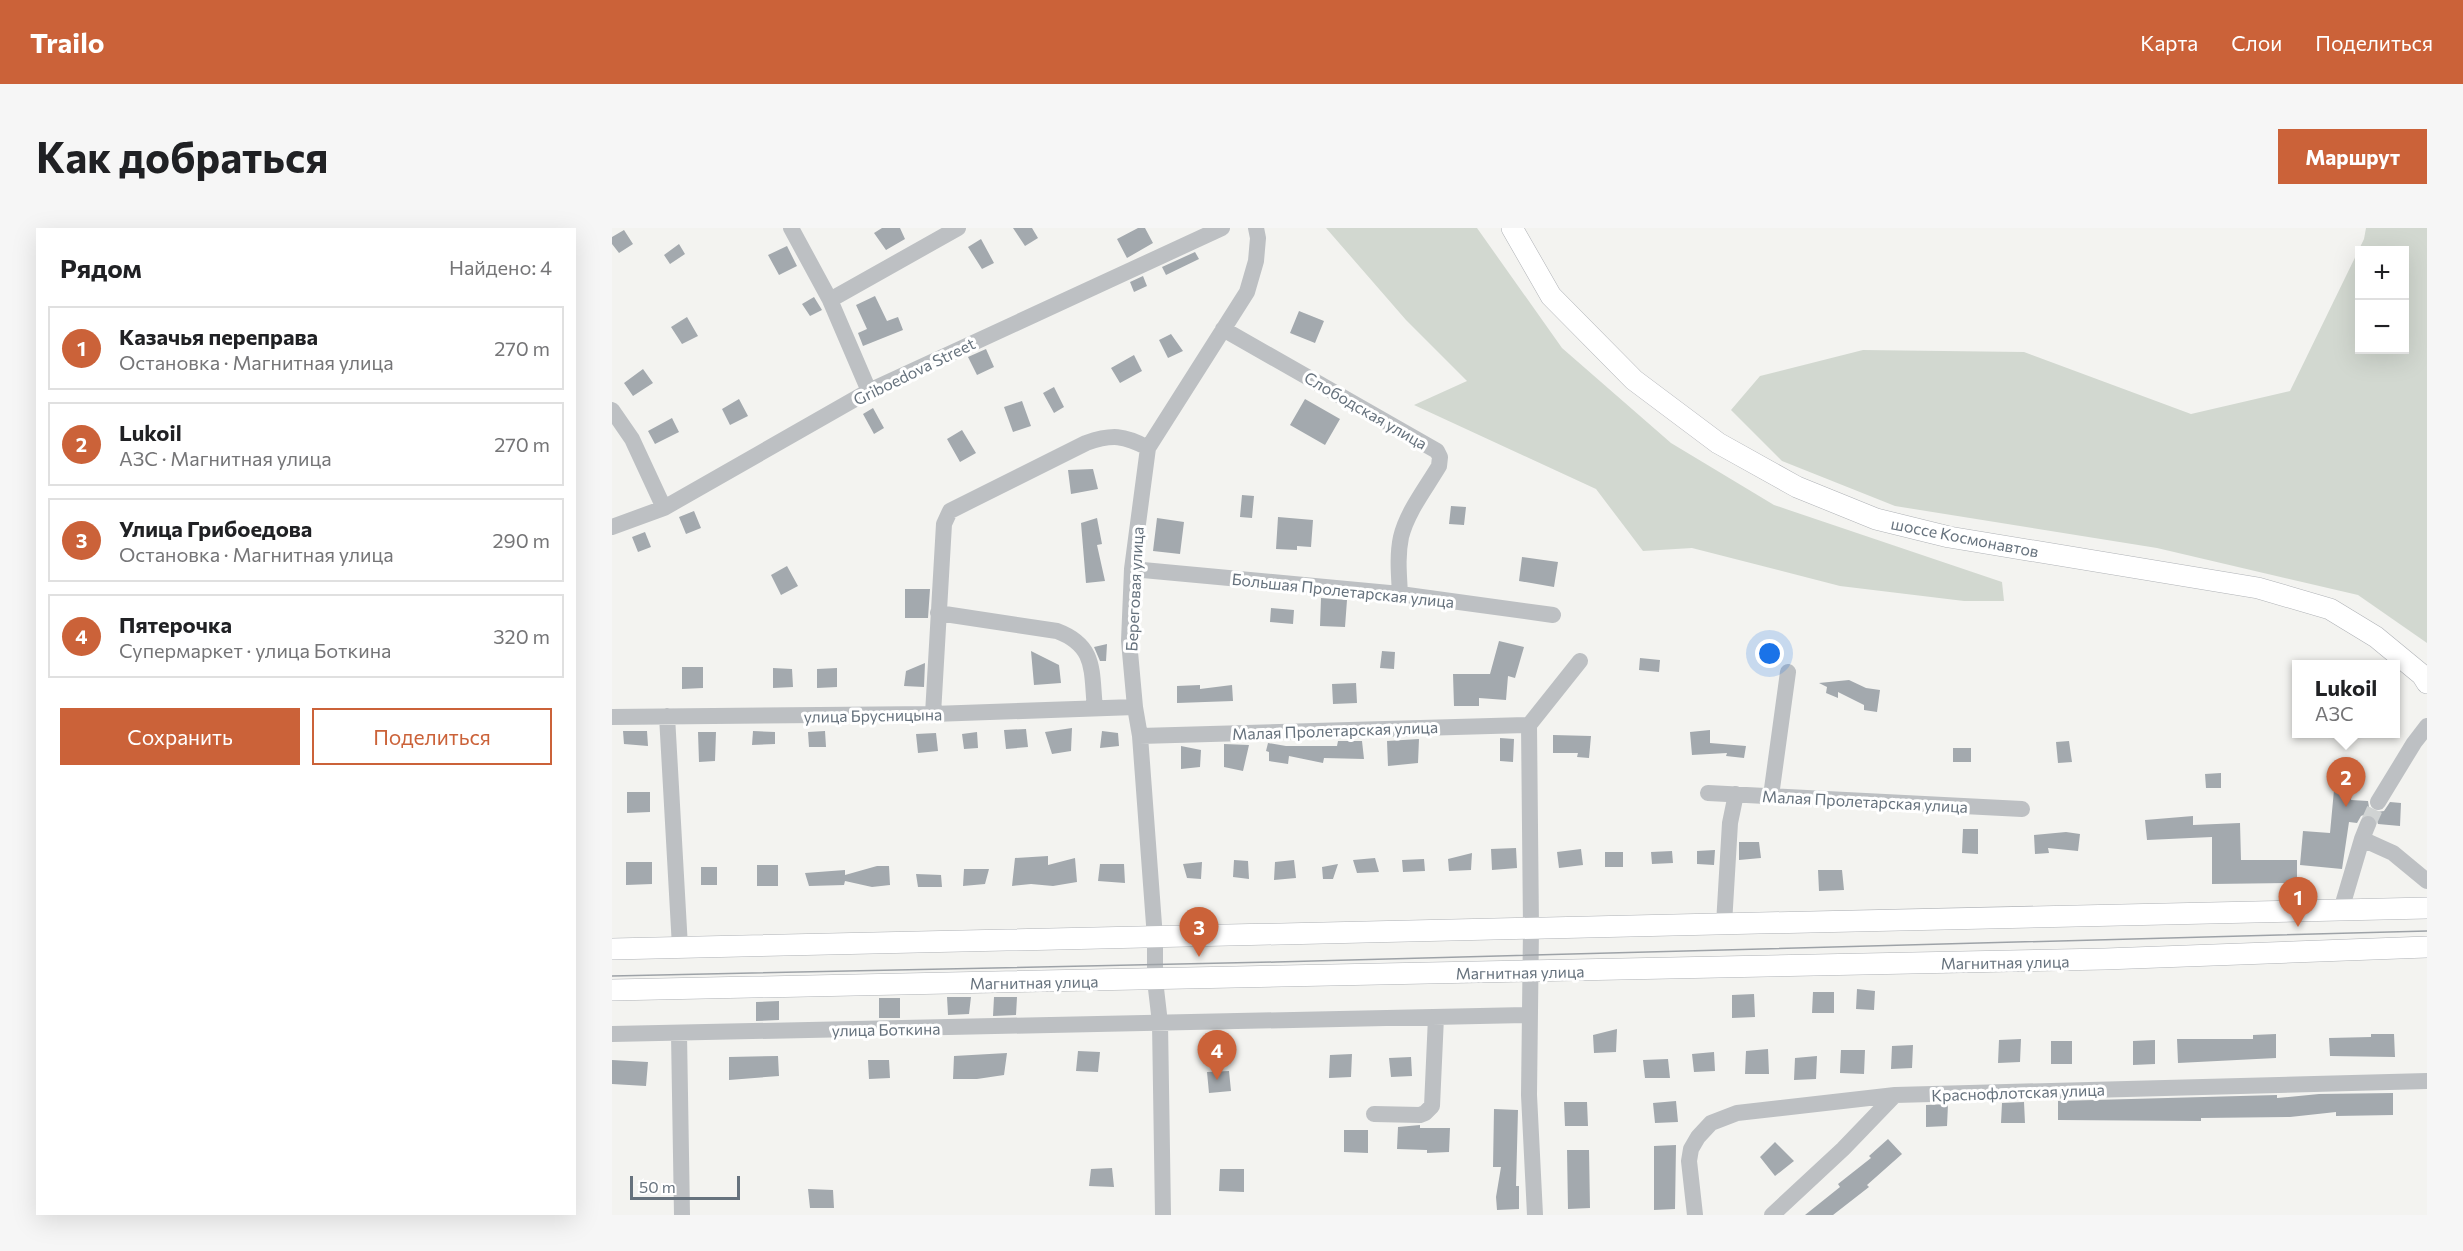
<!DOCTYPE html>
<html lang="ru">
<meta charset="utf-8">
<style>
body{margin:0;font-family:Commissioner,sans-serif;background:#f6f6f6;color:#202124}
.controls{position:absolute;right:18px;top:18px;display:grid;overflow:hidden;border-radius:0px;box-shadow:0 6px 24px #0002}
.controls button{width:54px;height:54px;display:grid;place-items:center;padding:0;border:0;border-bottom:2px solid #e0e0e0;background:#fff;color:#202124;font:30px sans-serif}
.scale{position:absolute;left:18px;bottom:15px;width:110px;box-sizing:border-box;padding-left:6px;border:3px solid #66727d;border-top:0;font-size:16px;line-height:21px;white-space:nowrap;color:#66727d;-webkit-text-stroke:4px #fff;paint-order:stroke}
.you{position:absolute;left:1158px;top:426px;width:21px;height:21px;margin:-15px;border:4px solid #fff;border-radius:50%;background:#1a73e8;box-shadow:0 0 0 9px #1a73e833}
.badge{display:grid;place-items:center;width:39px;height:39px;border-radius:50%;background:#cb6239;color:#fff;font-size:20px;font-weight:700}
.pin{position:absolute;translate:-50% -50px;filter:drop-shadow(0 2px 3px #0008)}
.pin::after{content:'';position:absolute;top:32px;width:21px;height:18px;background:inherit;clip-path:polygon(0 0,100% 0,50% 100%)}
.popup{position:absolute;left:1680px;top:432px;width:108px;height:78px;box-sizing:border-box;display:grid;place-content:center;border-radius:0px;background:#fff;filter:drop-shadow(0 2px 4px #0005);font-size:20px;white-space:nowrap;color:#757577}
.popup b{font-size:22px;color:#202124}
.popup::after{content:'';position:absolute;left:50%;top:100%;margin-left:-12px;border:12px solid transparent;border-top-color:#fff}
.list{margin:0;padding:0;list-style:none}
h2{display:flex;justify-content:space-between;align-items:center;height:78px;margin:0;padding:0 24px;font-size:26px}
h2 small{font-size:20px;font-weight:400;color:#757577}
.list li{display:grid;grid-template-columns:39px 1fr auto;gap:18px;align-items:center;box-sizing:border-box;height:84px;margin:0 12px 12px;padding:0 12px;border:2px solid #e0e0e0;border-radius:0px}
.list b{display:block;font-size:22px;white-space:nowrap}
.list p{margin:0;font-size:20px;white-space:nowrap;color:#757577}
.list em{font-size:20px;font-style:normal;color:#757577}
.actions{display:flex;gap:12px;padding:18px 24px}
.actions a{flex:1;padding:14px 0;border:2px solid #cb6239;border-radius:0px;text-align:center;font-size:21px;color:#cb6239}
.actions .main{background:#cb6239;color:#fff}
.map{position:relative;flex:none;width:1815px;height:987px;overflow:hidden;border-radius:0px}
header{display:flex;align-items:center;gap:36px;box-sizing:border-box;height:84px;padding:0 30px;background:#cb6239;color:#fff}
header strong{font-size:28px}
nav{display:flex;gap:33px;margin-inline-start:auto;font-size:21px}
.intro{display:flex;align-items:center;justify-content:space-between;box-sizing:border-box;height:144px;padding:0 36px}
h1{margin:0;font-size:42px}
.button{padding:15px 27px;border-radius:0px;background:#cb6239;color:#fff;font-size:21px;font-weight:700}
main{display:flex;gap:36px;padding:0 36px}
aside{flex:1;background:#fff;border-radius:0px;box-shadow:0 6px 24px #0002}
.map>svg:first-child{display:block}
.green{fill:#d2d8d0;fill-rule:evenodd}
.building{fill:#a3a9ae}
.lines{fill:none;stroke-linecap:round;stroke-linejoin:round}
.minor-tunnel{stroke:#d0d3d3;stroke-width:16;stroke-dasharray:16 8;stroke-linecap:butt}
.major-casing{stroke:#afb2b6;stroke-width:22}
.minor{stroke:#bdc0c3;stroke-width:16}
.major{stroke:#fff;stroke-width:21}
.tram{stroke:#9da2a7;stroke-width:1.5}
.labels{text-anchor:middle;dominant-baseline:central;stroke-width:6;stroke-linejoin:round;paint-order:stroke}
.street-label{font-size:16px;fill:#66727d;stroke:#fff}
</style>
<header>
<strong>Trailo</strong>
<nav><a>Карта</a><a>Слои</a><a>Поделиться</a></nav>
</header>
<div class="intro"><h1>Как добраться</h1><a class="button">Маршрут</a></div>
<main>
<aside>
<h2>Рядом<small>Найдено: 4</small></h2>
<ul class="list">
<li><span class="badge">1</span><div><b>Казачья переправа</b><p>Остановка · Магнитная улица</p></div><em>270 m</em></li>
<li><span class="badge">2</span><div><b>Lukoil</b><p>АЗС · Магнитная улица</p></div><em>270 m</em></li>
<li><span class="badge">3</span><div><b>Улица Грибоедова</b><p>Остановка · Магнитная улица</p></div><em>290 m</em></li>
<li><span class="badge">4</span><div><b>Пятерочка</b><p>Супермаркет · улица Боткина</p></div><em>320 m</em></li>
</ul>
<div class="actions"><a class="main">Сохранить</a><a>Поделиться</a></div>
</aside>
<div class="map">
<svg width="1815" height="987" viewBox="0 0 1815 987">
<rect width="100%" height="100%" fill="#f3f3f0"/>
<path class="green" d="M 714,0 L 865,0 L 950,120 L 1059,215 L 1162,277 L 1390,354 L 1392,373 L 1352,373 L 1228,358 L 1080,320 L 1031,323 L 984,261 L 802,177 L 855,153 L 794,92 Z
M 1754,0 L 1815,0 L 1815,415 L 1746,367 L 1545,320 L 1283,278 L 1170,233 L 1119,182 L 1148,148 L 1251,122 L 1412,124 L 1579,186 L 1678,163 L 1752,11 ZM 1748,22 L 1792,22 L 1792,122 L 1748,122 Z"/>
<path class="building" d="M 270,0 L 288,0 L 293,11 L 274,22 L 262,5 Z
M 401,0 L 420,0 L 426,10 L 413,18 Z
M 526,0 L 533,0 L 541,15 L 515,30 L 505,11 Z
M 12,2 L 21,16 L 7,25 L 0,16 L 0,9 Z
M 369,11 L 382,35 L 370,41 L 356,19 Z
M 67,16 L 73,26 L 58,36 L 52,27 Z
M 175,18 L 185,38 L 167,47 L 156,27 Z
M 583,24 L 587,31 L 554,47 L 550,39 Z
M 531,48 L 535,58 L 522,64 L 518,54 Z
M 263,68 L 275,93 L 286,89 L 291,102 L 251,118 L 246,105 L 255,101 L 244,77 Z
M 202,69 L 210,82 L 198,88 L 190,76 Z
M 687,83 L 712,93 L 703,115 L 678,105 Z
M 75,89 L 86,108 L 70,116 L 59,99 Z
M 559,106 L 571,123 L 556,130 L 547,112 Z
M 374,121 L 382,139 L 365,147 L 356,129 Z
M 522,127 L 530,143 L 508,155 L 499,140 Z
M 31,141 L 41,155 L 21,168 L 12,155 Z
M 442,159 L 452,179 L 442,185 L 431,165 Z
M 127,171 L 136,188 L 118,197 L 110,181 Z
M 693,171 L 728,191 L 713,217 L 678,197 Z
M 410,173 L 419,198 L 401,204 L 392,179 Z
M 261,180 L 272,200 L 262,206 L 251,186 Z
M 60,190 L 67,204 L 43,216 L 36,203 Z
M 350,202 L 364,225 L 348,234 L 335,211 Z
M 481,241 L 486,261 L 459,266 L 456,242 Z
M 630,267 L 642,268 L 640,290 L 628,289 Z
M 839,278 L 854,279 L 852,297 L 837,296 Z
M 82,283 L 89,300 L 74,306 L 67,289 Z
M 666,289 L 701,292 L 699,319 L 685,318 L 685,322 L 664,321 Z
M 485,290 L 490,316 L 485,317 L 493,353 L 474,355 L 469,295 Z
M 545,290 L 572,294 L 568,326 L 541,323 Z
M 33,304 L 39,319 L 26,324 L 20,309 Z
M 910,329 L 946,334 L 942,359 L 907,353 Z
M 175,338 L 186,358 L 169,367 L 159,347 Z
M 293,361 L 318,361 L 316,390 L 293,390 Z
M 709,370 L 735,372 L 733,399 L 708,398 Z
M 659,380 L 682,382 L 681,396 L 658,394 Z
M 887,413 L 912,419 L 903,450 L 896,448 L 894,472 L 867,470 L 867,478 L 842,478 L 841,446 L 878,446 Z
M 495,416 L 494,433 L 488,433 L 482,419 Z
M 419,423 L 447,437 L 449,455 L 422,457 Z
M 770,423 L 783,424 L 782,441 L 768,440 Z
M 1028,430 L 1048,432 L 1047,444 L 1027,442 Z
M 313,435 L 312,459 L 292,458 L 294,443 Z
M 70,439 L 91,439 L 91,460 L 70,461 Z
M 161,440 L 180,441 L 181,459 L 161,460 Z
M 225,440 L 225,459 L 205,460 L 205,441 Z
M 1237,452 L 1254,460 L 1268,462 L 1265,484 L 1252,482 L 1252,477 L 1226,464 L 1226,470 L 1214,465 L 1215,459 L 1207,455 Z
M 744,455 L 745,475 L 721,476 L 720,456 Z
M 588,457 L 588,461 L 620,457 L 621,473 L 565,475 L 565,458 Z
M 460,500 L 459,523 L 440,526 L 433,504 Z
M 414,501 L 416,519 L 394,521 L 392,502 Z
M 1098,502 L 1098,515 L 1134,518 L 1132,530 L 1114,528 L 1115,525 L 1080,527 L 1078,504 Z
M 11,503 L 35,503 L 36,518 L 12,516 Z
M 141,503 L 163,504 L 163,516 L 140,517 Z
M 213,503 L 214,519 L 197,519 L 196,504 Z
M 490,503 L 506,505 L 507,518 L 488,520 Z
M 86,504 L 104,504 L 103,533 L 87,534 Z
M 365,504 L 366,520 L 352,521 L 350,506 Z
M 324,505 L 326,523 L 306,525 L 304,506 Z
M 941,507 L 979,508 L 977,530 L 965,529 L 966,525 L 941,525 Z
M 888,510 L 902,511 L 901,534 L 888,533 Z
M 807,511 L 806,535 L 776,538 L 775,513 Z
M 726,513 L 750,513 L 752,531 L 712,530 L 711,535 L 677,528 L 676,536 L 657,533 L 657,524 L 654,523 L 656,515 L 674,518 L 725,518 Z
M 1457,513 L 1460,534 L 1446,535 L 1444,514 Z
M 612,516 L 637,517 L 631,543 L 612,539 Z
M 569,518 L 589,522 L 588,539 L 569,541 Z
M 1341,520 L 1359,520 L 1359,534 L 1341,534 Z
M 1609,545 L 1609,560 L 1594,560 L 1593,546 Z
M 1722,562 L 1740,563 L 1739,572 L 1756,573 L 1757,579 L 1765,584 L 1772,583 L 1778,574 L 1789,575 L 1788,598 L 1766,596 L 1764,589 L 1754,586 L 1749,588 L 1745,595 L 1737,594 L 1730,641 L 1688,637 L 1691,603 L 1718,605 Z
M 15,564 L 38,564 L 38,584 L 15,585 Z
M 1581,588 L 1581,597 L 1628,595 L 1629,632 L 1685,632 L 1685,655 L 1600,656 L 1600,609 L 1535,612 L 1533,592 Z
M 1351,601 L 1366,601 L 1366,626 L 1350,625 Z
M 1454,604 L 1468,606 L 1466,623 L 1436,620 L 1437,625 L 1423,626 L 1422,607 Z
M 1127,614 L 1147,614 L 1149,630 L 1127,632 Z
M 904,620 L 905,640 L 880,642 L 879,621 Z
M 969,621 L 971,637 L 947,640 L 945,624 Z
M 1103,622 L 1102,637 L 1085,636 L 1085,623 Z
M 1060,623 L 1061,635 L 1040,636 L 1039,624 Z
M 993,624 L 1011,624 L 1011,639 L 993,639 Z
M 860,625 L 859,642 L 837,643 L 836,631 Z
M 436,628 L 436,637 L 463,630 L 465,654 L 441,658 L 419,656 L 400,658 L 403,630 Z
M 763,630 L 767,644 L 745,645 L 741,632 Z
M 812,631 L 813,643 L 791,644 L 790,632 Z
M 622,632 L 636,633 L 637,651 L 621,649 Z
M 682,632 L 684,650 L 662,652 L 663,634 Z
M 14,634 L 40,634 L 40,656 L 14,657 Z
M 590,634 L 589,651 L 575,650 L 571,636 Z
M 488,636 L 512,636 L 513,655 L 486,653 Z
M 726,636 L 721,651 L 711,651 L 710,639 Z
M 145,637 L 166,637 L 166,658 L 145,658 Z
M 265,638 L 277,638 L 278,657 L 260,659 L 233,653 L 232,657 L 197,658 L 193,645 L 233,642 L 233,647 Z
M 89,639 L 105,639 L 105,657 L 89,657 Z
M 352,641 L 377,641 L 373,656 L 351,658 Z
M 1206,642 L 1230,642 L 1232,662 L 1207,663 Z
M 304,646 L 329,647 L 330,659 L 306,659 Z
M 1245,761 L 1263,763 L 1262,782 L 1244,781 Z
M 1201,764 L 1222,764 L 1222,785 L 1200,785 Z
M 1142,766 L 1143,789 L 1120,790 L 1120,767 Z
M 335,769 L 359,769 L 357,786 L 336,787 Z
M 382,769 L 405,769 L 404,787 L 381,788 Z
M 267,770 L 288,770 L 288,790 L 267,790 Z
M 167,773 L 167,792 L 144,793 L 144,774 Z
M 1005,801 L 1004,824 L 982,825 L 981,807 Z
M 1664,806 L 1664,830 L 1566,835 L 1565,811 L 1641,811 L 1641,807 Z
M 1759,806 L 1782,806 L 1783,829 L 1718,828 L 1717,810 L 1759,809 Z
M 1409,811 L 1408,834 L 1386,835 L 1387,812 Z
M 1543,812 L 1543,836 L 1521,837 L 1521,813 Z
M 1439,813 L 1460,813 L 1460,836 L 1439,836 Z
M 1301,817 L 1300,840 L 1279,841 L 1280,818 Z
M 1156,821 L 1157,846 L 1133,846 L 1134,823 Z
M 1229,822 L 1253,822 L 1252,846 L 1228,845 Z
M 466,823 L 488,824 L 486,844 L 464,843 Z
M 1102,824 L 1103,843 L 1082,844 L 1080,826 Z
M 395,825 L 392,847 L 365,851 L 341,851 L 342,828 Z
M 740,826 L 739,849 L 717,850 L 718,827 Z
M 166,828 L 167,848 L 117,852 L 117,829 Z
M 1205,828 L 1204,851 L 1182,852 L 1183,830 Z
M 799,829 L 800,848 L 779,849 L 777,830 Z
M 1056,831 L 1058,850 L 1033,850 L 1031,832 Z
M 0,832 L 36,834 L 34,858 L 0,856 Z
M 256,832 L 277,832 L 278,850 L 257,851 Z
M 617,843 L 619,863 L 597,865 L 595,844 Z
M 1781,865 L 1781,887 L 1724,888 L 1724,884 L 1678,889 L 1589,890 L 1589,893 L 1446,892 L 1446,873 L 1665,867 L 1665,870 L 1707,866 Z
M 1064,873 L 1066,894 L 1043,895 L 1041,875 Z
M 952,874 L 975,874 L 976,898 L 953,898 Z
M 1412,874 L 1413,895 L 1389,895 L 1390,875 Z
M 1336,876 L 1335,898 L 1314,899 L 1314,877 Z
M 882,881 L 906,882 L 904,958 L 907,958 L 907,981 L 885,982 L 884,969 L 889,939 L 881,939 Z
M 808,897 L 808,900 L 838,900 L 837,924 L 815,925 L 815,922 L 785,921 L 786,899 Z
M 732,902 L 756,902 L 756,925 L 732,924 Z
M 1276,911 L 1290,926 L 1255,957 L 1257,959 L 1221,987 L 1193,987 L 1228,959 L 1226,956 L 1259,930 L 1257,928 Z
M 1163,914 L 1182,933 L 1163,948 L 1148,929 Z
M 1064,917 L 1063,981 L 1042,982 L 1042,918 Z
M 955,922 L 977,922 L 978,980 L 956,981 Z
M 500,940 L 502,959 L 477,958 L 479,941 Z
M 608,941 L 632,941 L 632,964 L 607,963 Z
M 196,961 L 221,962 L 222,980 L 198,980 Z"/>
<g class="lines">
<path class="minor-tunnel" d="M 1756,596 L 1766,574"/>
<g class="major-casing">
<path id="major" d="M 900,0 L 939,68 L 1022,152 L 1106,215 L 1185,259 L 1264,291 L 1337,309 L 1646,360 L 1718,381 L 1764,409 L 1810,447 L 1815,455
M 0,721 L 1815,680
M 0,762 L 1493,731 L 1815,719"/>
</g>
<path class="minor" d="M 179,0 L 218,72 L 257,163
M 218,72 L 346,0
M 611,101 L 825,223 L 828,229 L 827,238 C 814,260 795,284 789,309 C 785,328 787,347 788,366
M 0,182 L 20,211 L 52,280
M 0,299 L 52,280 L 257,163 L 610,0
M 520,341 L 788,366 L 941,387
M 326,385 L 445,403 C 485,418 479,444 483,480
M 321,486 L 332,296 L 338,283 L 474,215 C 500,206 512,207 536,220
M 55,488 L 68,719
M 0,489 L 321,486 L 523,479
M 528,508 L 917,497
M 1096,565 L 1410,581
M 1159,568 L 1176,444
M 1766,574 L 1802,515 L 1815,498
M 1750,611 L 1781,625 L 1815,653
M 1729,682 L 1750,611 L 1756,596
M 1112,696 L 1118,595 L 1124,566
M 0,806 L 918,787
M 67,806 L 70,987
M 762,886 L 808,887 L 813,885 L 820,878 L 824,789
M 551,987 L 548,795 L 543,752 L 543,710 L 528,508 L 523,479 L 517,413 L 520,341 L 536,220 L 635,64 L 644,33 L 646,10 L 644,0
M 923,987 L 917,867 L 919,700 L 917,497 L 968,433
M 1083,987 L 1077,933 L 1079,921 L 1086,909 L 1099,895 L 1125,885 L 1283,867 L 1815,853
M 1160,987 L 1231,921 L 1283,867"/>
<use href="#major" class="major"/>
<path class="tram" d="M 0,748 L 664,734 L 1815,703"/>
</g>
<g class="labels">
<g class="street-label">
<text transform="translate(302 143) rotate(-26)">Griboedova Street</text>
<text transform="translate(754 182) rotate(30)">Слободская улица</text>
<text transform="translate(1353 309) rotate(11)">шоссе Космонавтов</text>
<text transform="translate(522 361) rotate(-87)">Береговая улица</text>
<text transform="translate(731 362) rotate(6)">Большая Пролетарская улица</text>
<text transform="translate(261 487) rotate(-1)">улица Брусницына</text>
<text transform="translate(723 502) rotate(-2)">Малая Пролетарская улица</text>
<text transform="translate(1253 573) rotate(3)">Малая Пролетарская улица</text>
<text transform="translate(1393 734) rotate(-1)">Магнитная улица</text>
<text transform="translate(908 744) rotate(-1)">Магнитная улица</text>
<text transform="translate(422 754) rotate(-1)">Магнитная улица</text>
<text transform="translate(274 801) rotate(-1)">улица Боткина</text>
<text transform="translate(1406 864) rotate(-2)">Краснофлотская улица</text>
</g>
</g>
</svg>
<div class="controls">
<button>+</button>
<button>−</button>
</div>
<div class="scale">50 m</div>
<div class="you"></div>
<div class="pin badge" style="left:1686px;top:699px">1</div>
<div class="pin badge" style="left:1734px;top:579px">2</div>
<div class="popup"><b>Lukoil</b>АЗС</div>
<div class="pin badge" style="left:587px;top:729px">3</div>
<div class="pin badge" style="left:605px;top:852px">4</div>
</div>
</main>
